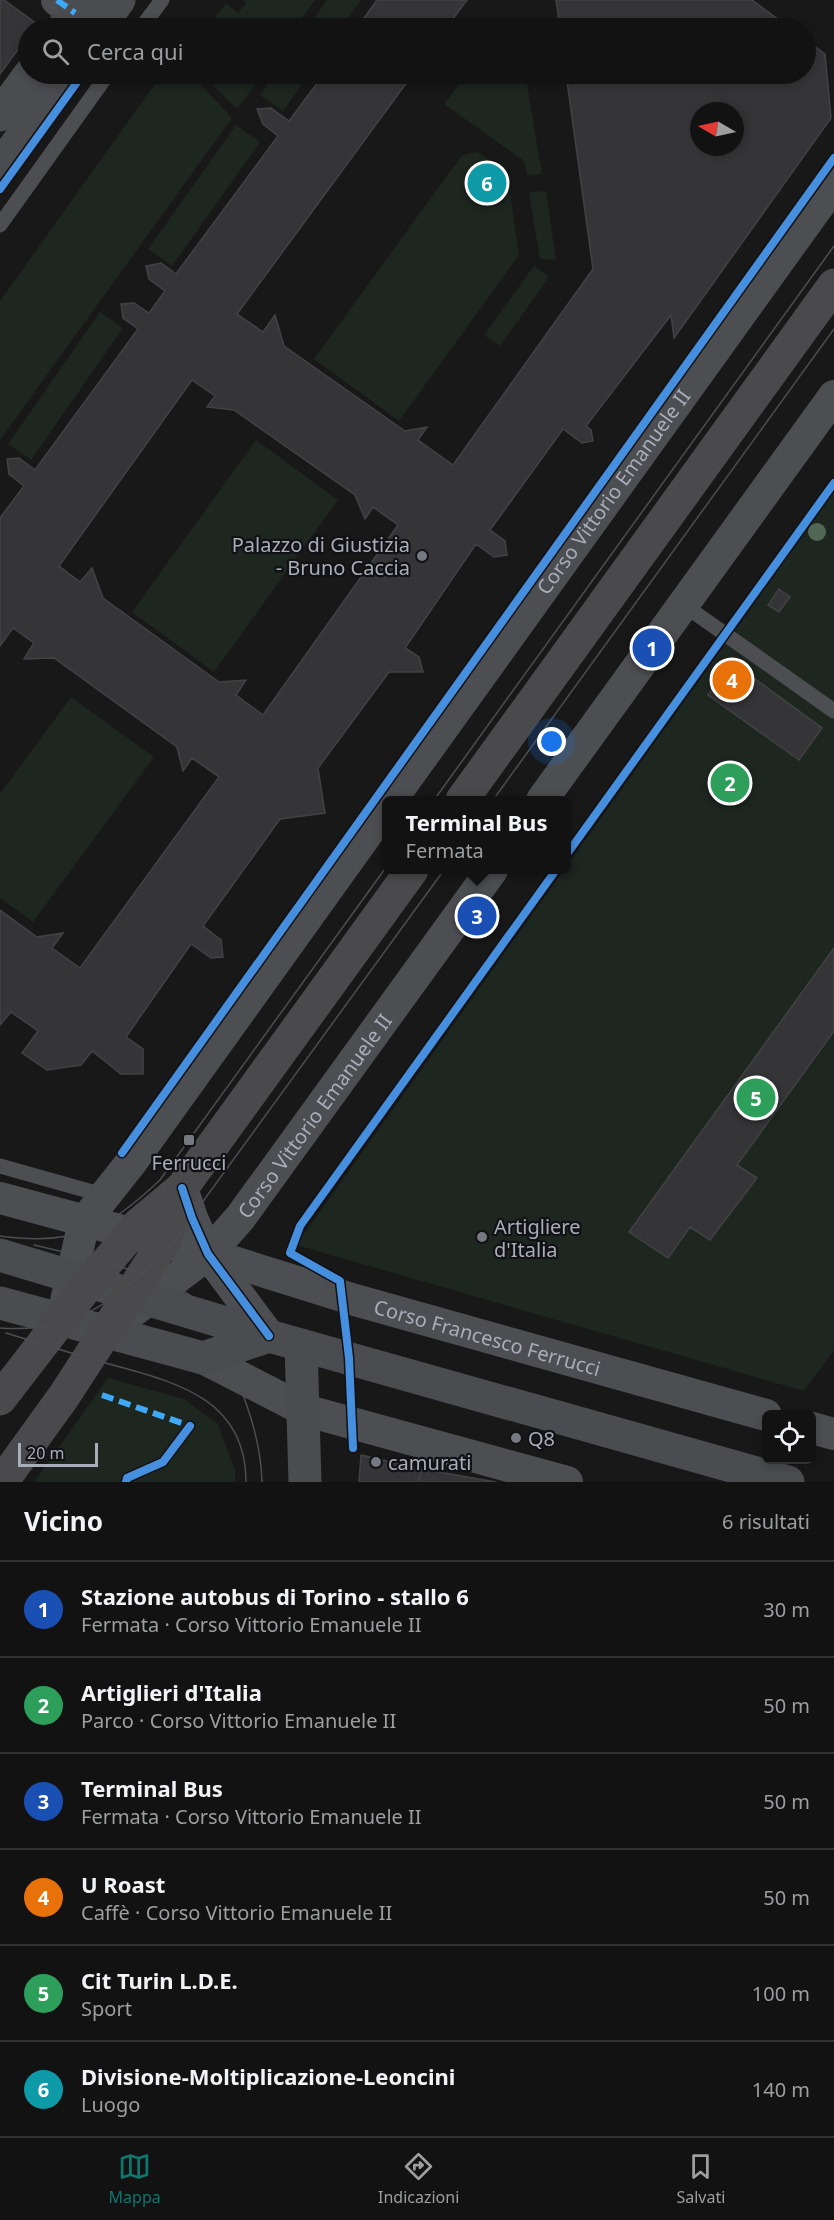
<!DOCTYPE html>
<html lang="it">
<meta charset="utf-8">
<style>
body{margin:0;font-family:"Noto Sans",sans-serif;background:#1f2021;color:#f1f3f6}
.controls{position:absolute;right:18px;bottom:18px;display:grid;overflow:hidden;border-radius:9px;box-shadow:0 3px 9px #0003}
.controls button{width:54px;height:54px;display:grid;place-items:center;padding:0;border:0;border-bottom:2px solid #313233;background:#121213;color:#f1f3f6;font:30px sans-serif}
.compass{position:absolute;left:690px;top:102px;width:54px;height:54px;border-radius:50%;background:#121213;box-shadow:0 3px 9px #0003;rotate:279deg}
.scale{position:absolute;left:18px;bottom:15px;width:80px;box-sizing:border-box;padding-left:6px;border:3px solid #a9adba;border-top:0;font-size:16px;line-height:21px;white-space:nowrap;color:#a9adba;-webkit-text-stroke:4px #121215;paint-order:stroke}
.you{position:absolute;left:552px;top:742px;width:21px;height:21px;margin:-15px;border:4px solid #fff;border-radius:50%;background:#1a73e8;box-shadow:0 0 0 9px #1a73e833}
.badge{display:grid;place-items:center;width:39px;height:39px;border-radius:50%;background:#0f766e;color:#fff;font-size:20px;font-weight:700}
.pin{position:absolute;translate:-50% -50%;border:3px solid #fff;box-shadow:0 2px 6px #0006}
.popup{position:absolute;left:382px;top:796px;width:189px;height:78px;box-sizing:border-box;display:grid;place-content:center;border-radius:9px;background:#121213;filter:drop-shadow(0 2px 4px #0005);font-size:20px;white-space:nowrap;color:#9c9ea0}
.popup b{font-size:22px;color:#f1f3f6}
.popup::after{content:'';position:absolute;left:50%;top:100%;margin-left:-12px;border:12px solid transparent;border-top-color:#121213}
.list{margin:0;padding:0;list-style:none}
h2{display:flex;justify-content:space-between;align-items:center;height:78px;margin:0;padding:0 24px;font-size:26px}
h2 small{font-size:20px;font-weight:400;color:#9c9ea0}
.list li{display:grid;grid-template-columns:39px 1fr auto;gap:18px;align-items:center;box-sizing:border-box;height:96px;padding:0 24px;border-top:2px solid #313233}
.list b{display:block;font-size:22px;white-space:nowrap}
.list p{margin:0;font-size:20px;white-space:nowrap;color:#9c9ea0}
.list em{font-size:20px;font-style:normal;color:#9c9ea0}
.icon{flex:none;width:33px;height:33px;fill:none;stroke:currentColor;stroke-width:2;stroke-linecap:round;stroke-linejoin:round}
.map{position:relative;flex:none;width:834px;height:1482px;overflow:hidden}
.search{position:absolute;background:#121213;box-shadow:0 3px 9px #0003;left:18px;right:18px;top:18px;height:66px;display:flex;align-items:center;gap:15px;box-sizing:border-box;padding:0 21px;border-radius:33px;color:#9c9ea0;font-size:22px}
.sheet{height:654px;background:#121213}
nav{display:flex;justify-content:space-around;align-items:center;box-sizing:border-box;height:84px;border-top:2px solid #313233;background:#121213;font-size:16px;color:#9c9ea0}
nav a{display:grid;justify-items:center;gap:3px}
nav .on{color:#0f766e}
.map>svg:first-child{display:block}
.green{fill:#1e2620}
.building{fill:#353537;stroke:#414245;stroke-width:1.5;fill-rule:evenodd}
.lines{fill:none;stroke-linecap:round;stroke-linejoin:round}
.lane{stroke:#4c4e52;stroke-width:15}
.street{stroke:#4c4e52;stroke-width:32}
.secondary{stroke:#4b4c50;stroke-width:33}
.primary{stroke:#4a4a4d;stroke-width:33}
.tram{stroke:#4c4e51;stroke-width:1.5}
.quiet{stroke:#3fa9f5;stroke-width:6;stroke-dasharray:12 6;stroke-linecap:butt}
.cycleway-casing{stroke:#121215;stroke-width:11}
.cycleway{stroke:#468fdf;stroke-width:8}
.tree{fill:#516654}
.poi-dot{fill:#767982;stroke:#121215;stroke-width:2}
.labels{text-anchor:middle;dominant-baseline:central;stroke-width:4.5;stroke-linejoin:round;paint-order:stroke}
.street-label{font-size:20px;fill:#a9adba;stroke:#121215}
.poi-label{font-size:20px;fill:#a9adba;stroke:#121215;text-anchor:start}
</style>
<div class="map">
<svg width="834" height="1482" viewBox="0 0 834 1482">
<rect width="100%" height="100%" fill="#181819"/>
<path class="green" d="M 243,0 L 315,0 L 295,28 L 207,28 L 226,3 L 238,13 L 246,3 Z
M 327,0 L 361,0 L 341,28 L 307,28 Z
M 162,74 L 191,74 L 232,118 L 0,440 L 0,301 Z
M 201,74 L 263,74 L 237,109 Z
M 275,74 L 309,74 L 283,111 L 260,95 Z
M 467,74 L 520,74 L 526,78 L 542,174 L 527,175 L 524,161 L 444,104 Z
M 236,125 L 260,142 L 172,266 L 148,249 Z
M 478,152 L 507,173 L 519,255 L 399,421 L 314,359 L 462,155 Z
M 546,191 L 556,260 L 540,259 L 529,192 Z
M 534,266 L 549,277 L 500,346 L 484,335 Z
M 100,312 L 123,328 L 31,460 L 8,444 Z
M 256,440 L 338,500 L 214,672 L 132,612 Z
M 834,492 L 834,1350 L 804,1391 L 296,1245 Z
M 71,697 L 154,757 L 33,922 L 0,898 L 0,794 Z
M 108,1378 L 184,1399 L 218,1424 L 235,1470 L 235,1482 L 34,1482 Z"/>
<path class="building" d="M 0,0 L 4,0 L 37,24 L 34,28 L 28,28 L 28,36 L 0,74 Z
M 377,0 L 467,0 L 446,28 L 357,28 Z
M 556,0 L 752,0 L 790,28 L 560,28 Z
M 806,40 L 825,54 L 831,118 L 674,338 L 671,315 L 586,426 L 591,430 L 593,441 L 582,443 L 563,429 L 490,530 L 505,541 L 507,555 L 494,557 L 476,544 L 405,648 L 419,657 L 423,672 L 389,672 L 318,768 L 325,813 L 280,819 L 203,926 L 221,940 L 223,957 L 211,958 L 191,944 L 126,1037 L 143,1049 L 143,1074 L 121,1074 L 92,1051 L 81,1065 L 47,1070 L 22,1053 L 38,1031 L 11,1012 L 0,1025 L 0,910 L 37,937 L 63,933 L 52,948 L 80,968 L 219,777 L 192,758 L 183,771 L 177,747 L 54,658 L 24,659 L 34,643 L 13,628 L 0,646 L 0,518 L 24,486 L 9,474 L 7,459 L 19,458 L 35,470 L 138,329 L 123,318 L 121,304 L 134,303 L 149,313 L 165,291 L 149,279 L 146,266 L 161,263 L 176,274 L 278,136 L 263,124 L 257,109 L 271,108 L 289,121 L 324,74 L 413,74 L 237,314 L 263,332 L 275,315 L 284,346 L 405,431 L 427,427 L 418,440 L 453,465 L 593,269 L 566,74 L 806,74 ZM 699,111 L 735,111 L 735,147 L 699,147 ZM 192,380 L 215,396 L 207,407 L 234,410 L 355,495 L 365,519 L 373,507 L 398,525 L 263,715 L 236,695 L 246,680 L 219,682 L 103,598 L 92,568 L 80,582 L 59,566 Z
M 779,589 L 790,597 L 779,612 L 768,605 Z
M 732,662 L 822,728 L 799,760 L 708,695 Z
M 834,948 L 834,1031 L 737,1165 L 757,1178 L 710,1240 L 690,1227 L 668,1258 L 629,1232 Z
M 361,1455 L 422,1469 L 418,1482 L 359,1482 Z
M 422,1469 L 496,1482 L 418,1482 Z"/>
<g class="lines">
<path class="lane" d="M 141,28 L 162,0
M 0,225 L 108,74
M 684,605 L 834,711
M 0,1166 L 103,1195"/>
<g class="street">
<path d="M 57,0 L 93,28"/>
<path id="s1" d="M 391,800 L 834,184"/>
<path d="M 542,800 L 834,396"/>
<path d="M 182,1188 L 192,1218 L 208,1254 L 269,1336"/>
<path id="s2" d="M 0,1198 L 208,1254 L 355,1300 L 766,1415"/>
<path d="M 66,1301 L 84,1222 L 133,1160 L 387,806"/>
<path id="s3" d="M 132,1312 L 208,1254 L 240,1218 L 492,870"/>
<path d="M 203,1358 L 304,1410 L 567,1482"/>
<path d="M 812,1428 L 834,1434"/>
</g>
<path class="secondary" d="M 63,28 L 83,0
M 98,28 L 119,0
M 0,115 L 30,74
M 0,167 L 68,74
M 0,1255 L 269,1336 L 788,1482
M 0,1303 L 203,1358 L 269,1336
M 301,1345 L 305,1482"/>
<path class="primary" d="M 462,800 L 834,285
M 0,1399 L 91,1281 L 139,1224 L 182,1188 L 412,870
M 2,1482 L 64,1396 L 164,1242 L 182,1188"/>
<path class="tram" d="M 434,800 L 834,246
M 493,800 L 834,329
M 0,1236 C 74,1246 107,1230 160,1180 L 387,866
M 34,1245 C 76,1255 177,1276 204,1307 C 220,1325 228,1354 236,1377 C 250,1411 261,1445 262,1482
M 0,1328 C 78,1334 121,1297 172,1244 L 444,870
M 6,1333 C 38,1343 70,1353 102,1362 C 170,1381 246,1395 246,1482"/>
<path class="quiet" d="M 57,0 L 75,13
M 102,1395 L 190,1426"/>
<g class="cycleway-casing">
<path id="cycleway" d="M 0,189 L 83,74
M 567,854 L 834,483
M 122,1153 L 834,158
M 182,1188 L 192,1218 L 208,1254 L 269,1336
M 353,1448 L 349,1358 L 340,1281 L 290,1253 L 300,1226 L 556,870
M 126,1482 L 127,1478 L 163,1462 L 190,1426"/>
</g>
<use href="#cycleway" class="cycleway"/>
</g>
<circle class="tree" cx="817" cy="532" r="9"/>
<g class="poi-dot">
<circle cx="422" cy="556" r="6"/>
<rect x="183" y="1134" width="12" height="12" rx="3"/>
<circle cx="482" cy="1237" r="6"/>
<circle cx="516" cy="1438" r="6"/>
<circle cx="376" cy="1462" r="6"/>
</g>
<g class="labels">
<g class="street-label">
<text stroke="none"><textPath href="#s1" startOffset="380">Corso Vittorio Emanuele II</textPath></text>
<text stroke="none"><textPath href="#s3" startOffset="270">Corso Vittorio Emanuele II</textPath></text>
<text stroke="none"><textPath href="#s2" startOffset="507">Corso Francesco Ferrucci</textPath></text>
</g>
<g class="poi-label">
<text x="410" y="544" text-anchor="end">Palazzo di Giustizia<tspan x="410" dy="23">- Bruno Caccia</tspan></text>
<text x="189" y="1162" text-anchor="middle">Ferrucci</text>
<text x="494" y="1226">Artigliere<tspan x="494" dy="23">d'Italia</tspan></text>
<text x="528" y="1438">Q8</text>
<text x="388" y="1462">camurati</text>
</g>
</g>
</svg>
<div class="controls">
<button><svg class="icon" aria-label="locate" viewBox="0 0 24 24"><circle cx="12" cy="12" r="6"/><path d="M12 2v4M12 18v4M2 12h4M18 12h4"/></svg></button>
</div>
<svg class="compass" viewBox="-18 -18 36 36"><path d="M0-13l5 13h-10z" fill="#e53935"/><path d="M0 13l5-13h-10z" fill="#9c9ea0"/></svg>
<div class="scale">20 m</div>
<div class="you"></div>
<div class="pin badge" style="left:652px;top:648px;background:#1a4fb4">1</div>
<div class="pin badge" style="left:730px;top:783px;background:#2e9e5b">2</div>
<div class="pin badge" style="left:477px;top:916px;background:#1a4fb4">3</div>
<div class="popup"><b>Terminal Bus</b>Fermata</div>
<div class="pin badge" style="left:732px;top:680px;background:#e8710a">4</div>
<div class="pin badge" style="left:756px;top:1098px;background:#2e9e5b">5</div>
<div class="pin badge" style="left:487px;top:183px;background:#0f9aa8">6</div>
<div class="search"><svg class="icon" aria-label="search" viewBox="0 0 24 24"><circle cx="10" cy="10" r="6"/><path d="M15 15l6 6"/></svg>Cerca qui</div>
</div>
<section class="sheet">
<h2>Vicino<small>6 risultati</small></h2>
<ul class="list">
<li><span class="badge" style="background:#1a4fb4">1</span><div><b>Stazione autobus di Torino - stallo 6</b><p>Fermata · Corso Vittorio Emanuele II</p></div><em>30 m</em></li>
<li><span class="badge" style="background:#2e9e5b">2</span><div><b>Artiglieri d'Italia</b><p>Parco · Corso Vittorio Emanuele II</p></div><em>50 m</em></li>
<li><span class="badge" style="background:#1a4fb4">3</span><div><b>Terminal Bus</b><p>Fermata · Corso Vittorio Emanuele II</p></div><em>50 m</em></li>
<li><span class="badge" style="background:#e8710a">4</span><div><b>U Roast</b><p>Caffè · Corso Vittorio Emanuele II</p></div><em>50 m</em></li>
<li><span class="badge" style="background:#2e9e5b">5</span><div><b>Cit Turin L.D.E.</b><p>Sport</p></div><em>100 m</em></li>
<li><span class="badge" style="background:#0f9aa8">6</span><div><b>Divisione-Moltiplicazione-Leoncini</b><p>Luogo</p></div><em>140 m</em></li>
</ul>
</section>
<nav>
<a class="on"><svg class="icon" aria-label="map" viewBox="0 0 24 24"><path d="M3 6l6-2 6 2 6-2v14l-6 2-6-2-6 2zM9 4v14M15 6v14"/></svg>Mappa</a>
<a><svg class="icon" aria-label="directions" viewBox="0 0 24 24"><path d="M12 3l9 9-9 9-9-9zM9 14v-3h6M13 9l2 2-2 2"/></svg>Indicazioni</a>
<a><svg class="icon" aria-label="saved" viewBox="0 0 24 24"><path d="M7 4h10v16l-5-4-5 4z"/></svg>Salvati</a>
</nav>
